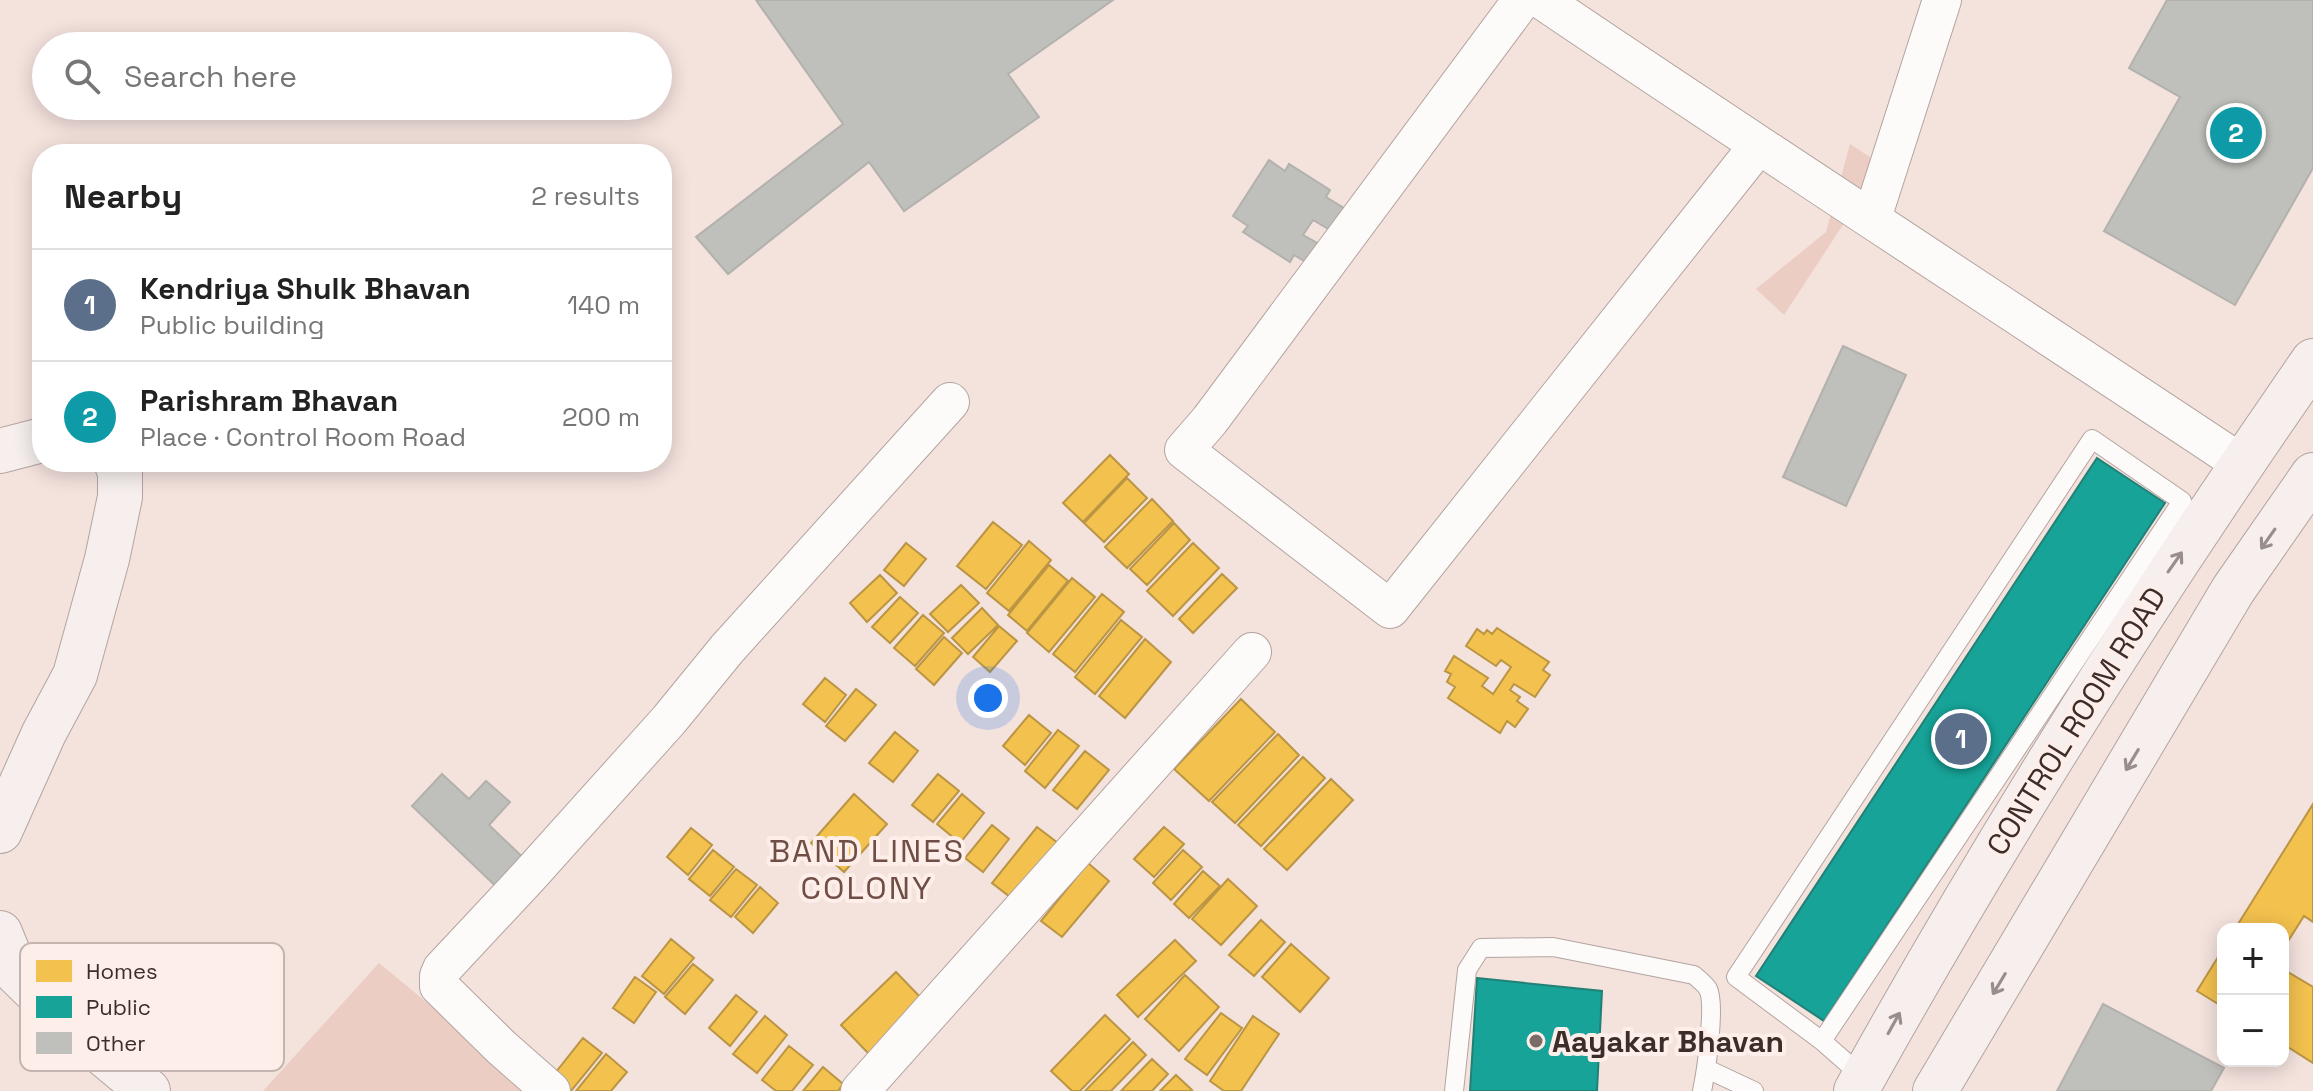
<!DOCTYPE html>
<meta charset="utf-8">
<style>
body{margin:0;font-family:"Space Grotesk",sans-serif;background:#f6f6f6;color:#222}
.controls{position:absolute;right:24px;bottom:24px;display:grid;overflow:hidden;border-radius:16px;box-shadow:0 4px 20px #0003}
.controls button{width:72px;height:72px;display:grid;place-items:center;padding:0;border:0;border-bottom:2px solid #e0e0e0;background:#fff;color:#222;font:40px sans-serif}
.you{position:absolute;left:988px;top:698px;width:28px;height:28px;margin:-20px;border:6px solid #fff;border-radius:50%;background:#1a73e8;box-shadow:0 0 0 12px #1a73e833}
.badge{display:grid;place-items:center;width:52px;height:52px;border-radius:50%;background:#7c6c68;color:#fff;font-size:26px;font-weight:700}
.pin{position:absolute;translate:-50% -50%;border:4px solid #fff;box-shadow:0 2px 8px #0006}
.list{margin:0;padding:0;list-style:none}
h2{display:flex;justify-content:space-between;align-items:center;height:104px;margin:0;padding:0 32px;font-size:34px}
h2 small{font-size:26px;font-weight:400;color:#767676}
.list li{display:grid;grid-template-columns:52px 1fr auto;gap:24px;align-items:center;box-sizing:border-box;height:112px;padding:0 32px;border-top:2px solid #e0e0e0}
.list b{display:block;font-size:30px;white-space:nowrap}
.list p{margin:0;font-size:26px;white-space:nowrap;color:#767676}
.list em{font-size:26px;font-style:normal;color:#767676}
.icon{flex:none;width:44px;height:44px;fill:none;stroke:currentColor;stroke-width:2;stroke-linecap:round;stroke-linejoin:round}
.map{position:relative;flex:none;width:2313px;height:1091px;overflow:hidden}
.search{position:absolute;background:#fff;box-shadow:0 4px 20px #0003;left:32px;top:32px;width:640px;height:88px;display:flex;align-items:center;gap:20px;box-sizing:border-box;padding:0 28px;border-radius:44px;color:#767676;font-size:30px}
.panel{position:absolute;background:#fff;box-shadow:0 4px 20px #0003;left:32px;top:144px;width:640px;height:328px;border-radius:32px}
.map>svg:first-child{display:block}
.green{fill:#eccdc4}
.homes{fill:#f2c14e;stroke:#bb9543;stroke-width:2}
.public{fill:#17a398;stroke:#228077;stroke-width:2}
.building{fill:#bfc0bb;stroke:#b2b1ad;stroke-width:2}
.lines{fill:none;stroke-linecap:round;stroke-linejoin:round}
.lane-casing{stroke:#b3a4a0;stroke-width:20}
.street-casing{stroke:#b3a4a0;stroke-width:40}
.secondary-casing{stroke:#b3a4a0;stroke-width:46}
.lane{stroke:#fdfbfa;stroke-width:18}
.street{stroke:#fdfbfa;stroke-width:38}
.secondary{stroke:#f6efed;stroke-width:44}
.oneway{stroke:#998e8b}
.poi-dot{fill:#7c6c68;stroke:#feeeea;stroke-width:3}
.labels{text-anchor:middle;dominant-baseline:central;stroke-width:8;stroke-linejoin:round;paint-order:stroke}
.street-label{font-size:30px;fill:#3c2d29;stroke:#feeeea}
.poi-label{font-size:30px;font-weight:bold;fill:#3c2d29;stroke:#feeeea;text-anchor:start}
.neighbourhood-label{font-size:32px;letter-spacing:2px;fill:#6f4e46;stroke:#feeeea}
.key{fill:#feeeea;stroke:#c4b4b0;stroke-width:2}
.key-label{font-size:22px;fill:#3c2d29}
</style>
<div class="map">
<svg width="2313" height="1091" viewBox="0 0 2313 1091">
<rect width="100%" height="100%" fill="#f4e2dd"/>
<path class="green" d="M 1850,144 L 1882,165 L 1784,315 L 1756,289 L 1826,232 Z
M 379,963 L 534,1091 L 263,1091 Z"/>
<path class="homes" d="M 1110,455 L 1129,474 L 1083,522 L 1063,503 Z
M 1127,478 L 1147,498 L 1104,542 L 1084,523 Z
M 1152,499 L 1173,521 L 1127,568 L 1105,547 Z
M 993,522 L 1022,545 L 986,589 L 957,566 Z
M 1174,523 L 1190,540 L 1147,585 L 1130,569 Z
M 1029,541 L 1051,560 L 1009,611 L 987,593 Z
M 906,543 L 926,559 L 904,586 L 884,570 Z
M 1193,543 L 1219,568 L 1173,616 L 1147,591 Z
M 1049,565 L 1068,581 L 1027,631 L 1008,615 Z
M 1222,574 L 1237,588 L 1193,633 L 1179,619 Z
M 880,575 L 897,593 L 867,622 L 850,603 Z
M 1072,578 L 1095,597 L 1049,652 L 1027,633 Z
M 961,585 L 979,603 L 948,632 L 930,614 Z
M 1102,594 L 1124,612 L 1075,672 L 1053,654 Z
M 900,597 L 918,613 L 890,643 L 872,627 Z
M 982,608 L 998,625 L 968,654 L 952,638 Z
M 923,615 L 944,633 L 915,666 L 894,648 Z
M 1121,620 L 1142,637 L 1095,694 L 1075,677 Z
M 999,626 L 1017,641 L 990,672 L 973,657 Z
M 1497,628 L 1549,662 L 1543,670 L 1550,675 L 1535,697 L 1514,684 L 1510,690 L 1520,697 L 1517,701 L 1528,709 L 1515,727 L 1507,721 L 1500,733 L 1448,698 L 1455,687 L 1447,682 L 1451,674 L 1445,671 L 1454,656 L 1488,678 L 1482,686 L 1493,694 L 1511,667 L 1501,660 L 1496,666 L 1466,646 L 1477,629 L 1484,634 L 1487,630 L 1492,634 Z
M 944,637 L 962,653 L 934,685 L 916,669 Z
M 1145,639 L 1171,662 L 1125,718 L 1099,696 Z
M 825,678 L 846,695 L 825,722 L 803,704 Z
M 856,689 L 876,705 L 845,741 L 826,726 Z
M 1241,699 L 1275,732 L 1209,801 L 1174,769 Z
M 1029,715 L 1051,733 L 1025,765 L 1003,746 Z
M 1058,730 L 1079,746 L 1045,788 L 1025,771 Z
M 895,732 L 918,751 L 893,782 L 869,763 Z
M 1278,734 L 1299,755 L 1235,823 L 1212,802 Z
M 1085,751 L 1109,770 L 1077,809 L 1053,790 Z
M 1303,757 L 1325,778 L 1261,846 L 1238,825 Z
M 938,774 L 959,791 L 933,822 L 912,805 Z
M 1331,779 L 1353,800 L 1287,870 L 1264,849 Z
M 854,794 L 887,824 L 844,872 L 811,843 Z
M 962,794 L 984,813 L 960,843 L 937,824 Z
M 2313,804 L 2313,922 L 2304,916 L 2283,949 L 2283,929 L 2235,929 Z
M 992,825 L 1009,839 L 983,872 L 965,858 Z
M 1037,827 L 1067,850 L 1023,907 L 992,883 Z
M 1164,827 L 1184,844 L 1154,877 L 1134,859 Z
M 691,828 L 712,845 L 688,875 L 667,857 Z
M 713,850 L 734,867 L 710,896 L 689,879 Z
M 1183,850 L 1202,867 L 1171,900 L 1153,883 Z
M 1088,863 L 1109,881 L 1062,937 L 1041,921 Z
M 736,869 L 757,885 L 731,917 L 710,900 Z
M 1203,871 L 1220,886 L 1189,918 L 1174,904 Z
M 1228,879 L 1257,906 L 1221,945 L 1192,919 Z
M 760,887 L 778,903 L 753,933 L 735,917 Z
M 1261,920 L 1285,942 L 1254,976 L 1229,955 Z
M 671,939 L 694,958 L 664,994 L 642,976 Z
M 1175,940 L 1196,961 L 1138,1017 L 1117,995 Z
M 1291,944 L 1329,978 L 1300,1012 L 1262,977 Z
M 2223,949 L 2223,1007 L 2197,991 Z
M 693,964 L 713,980 L 685,1014 L 665,997 Z
M 2283,969 L 2313,987 L 2313,1063 L 2283,1044 Z
M 896,972 L 924,1001 L 869,1054 L 841,1025 Z
M 1185,975 L 1219,1007 L 1179,1051 L 1145,1019 Z
M 635,977 L 656,992 L 634,1023 L 613,1008 Z
M 736,995 L 757,1012 L 730,1046 L 709,1028 Z
M 1221,1013 L 1242,1028 L 1207,1075 L 1185,1059 Z
M 1105,1015 L 1130,1039 L 1080,1091 L 1072,1091 L 1051,1071 Z
M 765,1016 L 787,1035 L 757,1073 L 733,1054 Z
M 1253,1016 L 1279,1034 L 1241,1091 L 1224,1091 L 1210,1081 Z
M 583,1038 L 602,1053 L 571,1091 L 559,1091 L 548,1082 Z
M 1133,1042 L 1146,1055 L 1111,1091 L 1085,1091 Z
M 789,1046 L 813,1065 L 792,1091 L 776,1091 L 762,1080 Z
M 606,1054 L 627,1072 L 611,1091 L 576,1091 Z
M 1152,1059 L 1168,1074 L 1152,1091 L 1121,1091 Z
M 823,1067 L 843,1084 L 838,1091 L 803,1091 Z
M 1176,1075 L 1192,1090 L 1190,1091 L 1160,1091 Z"/>
<path class="public" d="M 2097,458 L 2165,503 L 1824,1021 L 1756,976 Z
M 1477,978 L 1602,991 L 1597,1091 L 1470,1091 Z"/>
<path class="building" d="M 756,0 L 1113,0 L 1008,74 L 1039,117 L 904,211 L 869,162 L 728,274 L 696,237 L 843,124 Z
M 2167,0 L 2313,0 L 2313,168 L 2235,305 L 2104,231 L 2180,97 L 2129,68 Z
M 1269,160 L 1285,171 L 1289,164 L 1330,190 L 1326,197 L 1344,208 L 1330,230 L 1313,220 L 1303,235 L 1321,245 L 1309,264 L 1294,255 L 1290,262 L 1243,232 L 1248,226 L 1233,216 Z
M 1843,346 L 1906,375 L 1846,506 L 1783,477 Z
M 442,774 L 469,799 L 486,781 L 510,802 L 489,825 L 533,867 L 506,896 L 412,806 Z
M 2103,1004 L 2224,1068 L 2211,1091 L 2057,1091 Z"/>
<g class="lines">
<g class="lane-casing">
<path id="lane" d="M 2092,439 L 2182,501 L 1822,1041 L 1736,977 Z
M 1822,1041 L 1863,1077
M 1707,1069 L 1754,1091
M 1454,1091 L 1467,970 L 1481,948 L 1553,947 L 1694,975 C 1698,979 1705,984 1708,989 C 1716,1004 1706,1072 1702,1091"/>
</g>
<g class="street-casing">
<path id="street" d="M 1522,0 L 1210,420 L 1184,450 L 1390,609 L 1758,146
M 1542,0 C 1774,157 2009,309 2242,464
M 1872,218 L 1942,0
M 551,1091 L 501,1047 L 439,986 L 439,976 L 442,969 L 528,877 L 669,720 L 727,649 L 950,402
M 860,1091 L 1252,652"/>
</g>
<g class="secondary-casing">
<path id="secondary" d="M 0,451 L 42,440
M 0,831 L 44,733 L 75,675 L 107,559 L 120,497 L 120,473 L 116,462
M 0,933 L 16,972 L 75,1030 L 148,1091
M 1856,1091 C 1995,840 2149,597 2313,361
M 1935,1091 L 2233,590 L 2313,475"/>
</g>
<use href="#lane" class="lane"/>
<use href="#street" class="street"/>
<use href="#secondary" class="secondary"/>
</g>
<defs><path id="oneway-shaft" d="M-6 0H5M1.5-3L5.5 0L1.5 3" fill="none" stroke-width="1.6" stroke-linecap="round" stroke-linejoin="round" transform="scale(2)"/></defs>
<g class="oneway">
<use href="#oneway-shaft" transform="translate(2268 539) rotate(125)"/>
<use href="#oneway-shaft" transform="translate(2175 562) rotate(-55)"/>
<use href="#oneway-shaft" transform="translate(2132 760) rotate(121)"/>
<use href="#oneway-shaft" transform="translate(1999 984) rotate(121)"/>
<use href="#oneway-shaft" transform="translate(1894 1023) rotate(-61)"/>
</g>
<circle class="poi-dot" cx="1536" cy="1041" r="8"/>
<g class="labels">
<g class="street-label">
<text transform="translate(2076 721) rotate(-58)">CONTROL ROOM ROAD</text>
</g>
<g class="poi-label">
<text x="1552" y="1041">Aayakar Bhavan</text>
</g>
<g class="neighbourhood-label">
<text x="867" y="851">BAND LINES<tspan x="867" dy="37">COLONY</tspan></text>
</g>
</g>
<rect x="20" y="943" width="264" height="128" rx="12" class="key"/>
<rect x="36" y="960" width="36" height="22" fill="#f2c14e"/>
<rect x="36" y="996" width="36" height="22" fill="#17a398"/>
<rect x="36" y="1032" width="36" height="22" fill="#bfc0bb"/>
<g class="key-label">
<text x="86" y="979">Homes</text>
<text x="86" y="1015">Public</text>
<text x="86" y="1051">Other</text>
</g>
</svg>
<div class="controls">
<button>+</button>
<button>−</button>
</div>
<div class="you"></div>
<div class="pin badge" style="left:1961px;top:739px;background:#5c6f8a">1</div>
<div class="pin badge" style="left:2236px;top:133px;background:#0f9aa8">2</div>
<div class="search"><svg class="icon" aria-label="search" viewBox="0 0 24 24"><circle cx="10" cy="10" r="6"/><path d="M15 15l6 6"/></svg>Search here</div>
<section class="panel">
<h2>Nearby<small>2 results</small></h2>
<ul class="list">
<li><span class="badge" style="background:#5c6f8a">1</span><div><b>Kendriya Shulk Bhavan</b><p>Public building</p></div><em>140 m</em></li>
<li><span class="badge" style="background:#0f9aa8">2</span><div><b>Parishram Bhavan</b><p>Place · Control Room Road</p></div><em>200 m</em></li>
</ul>
</section>
</div>
